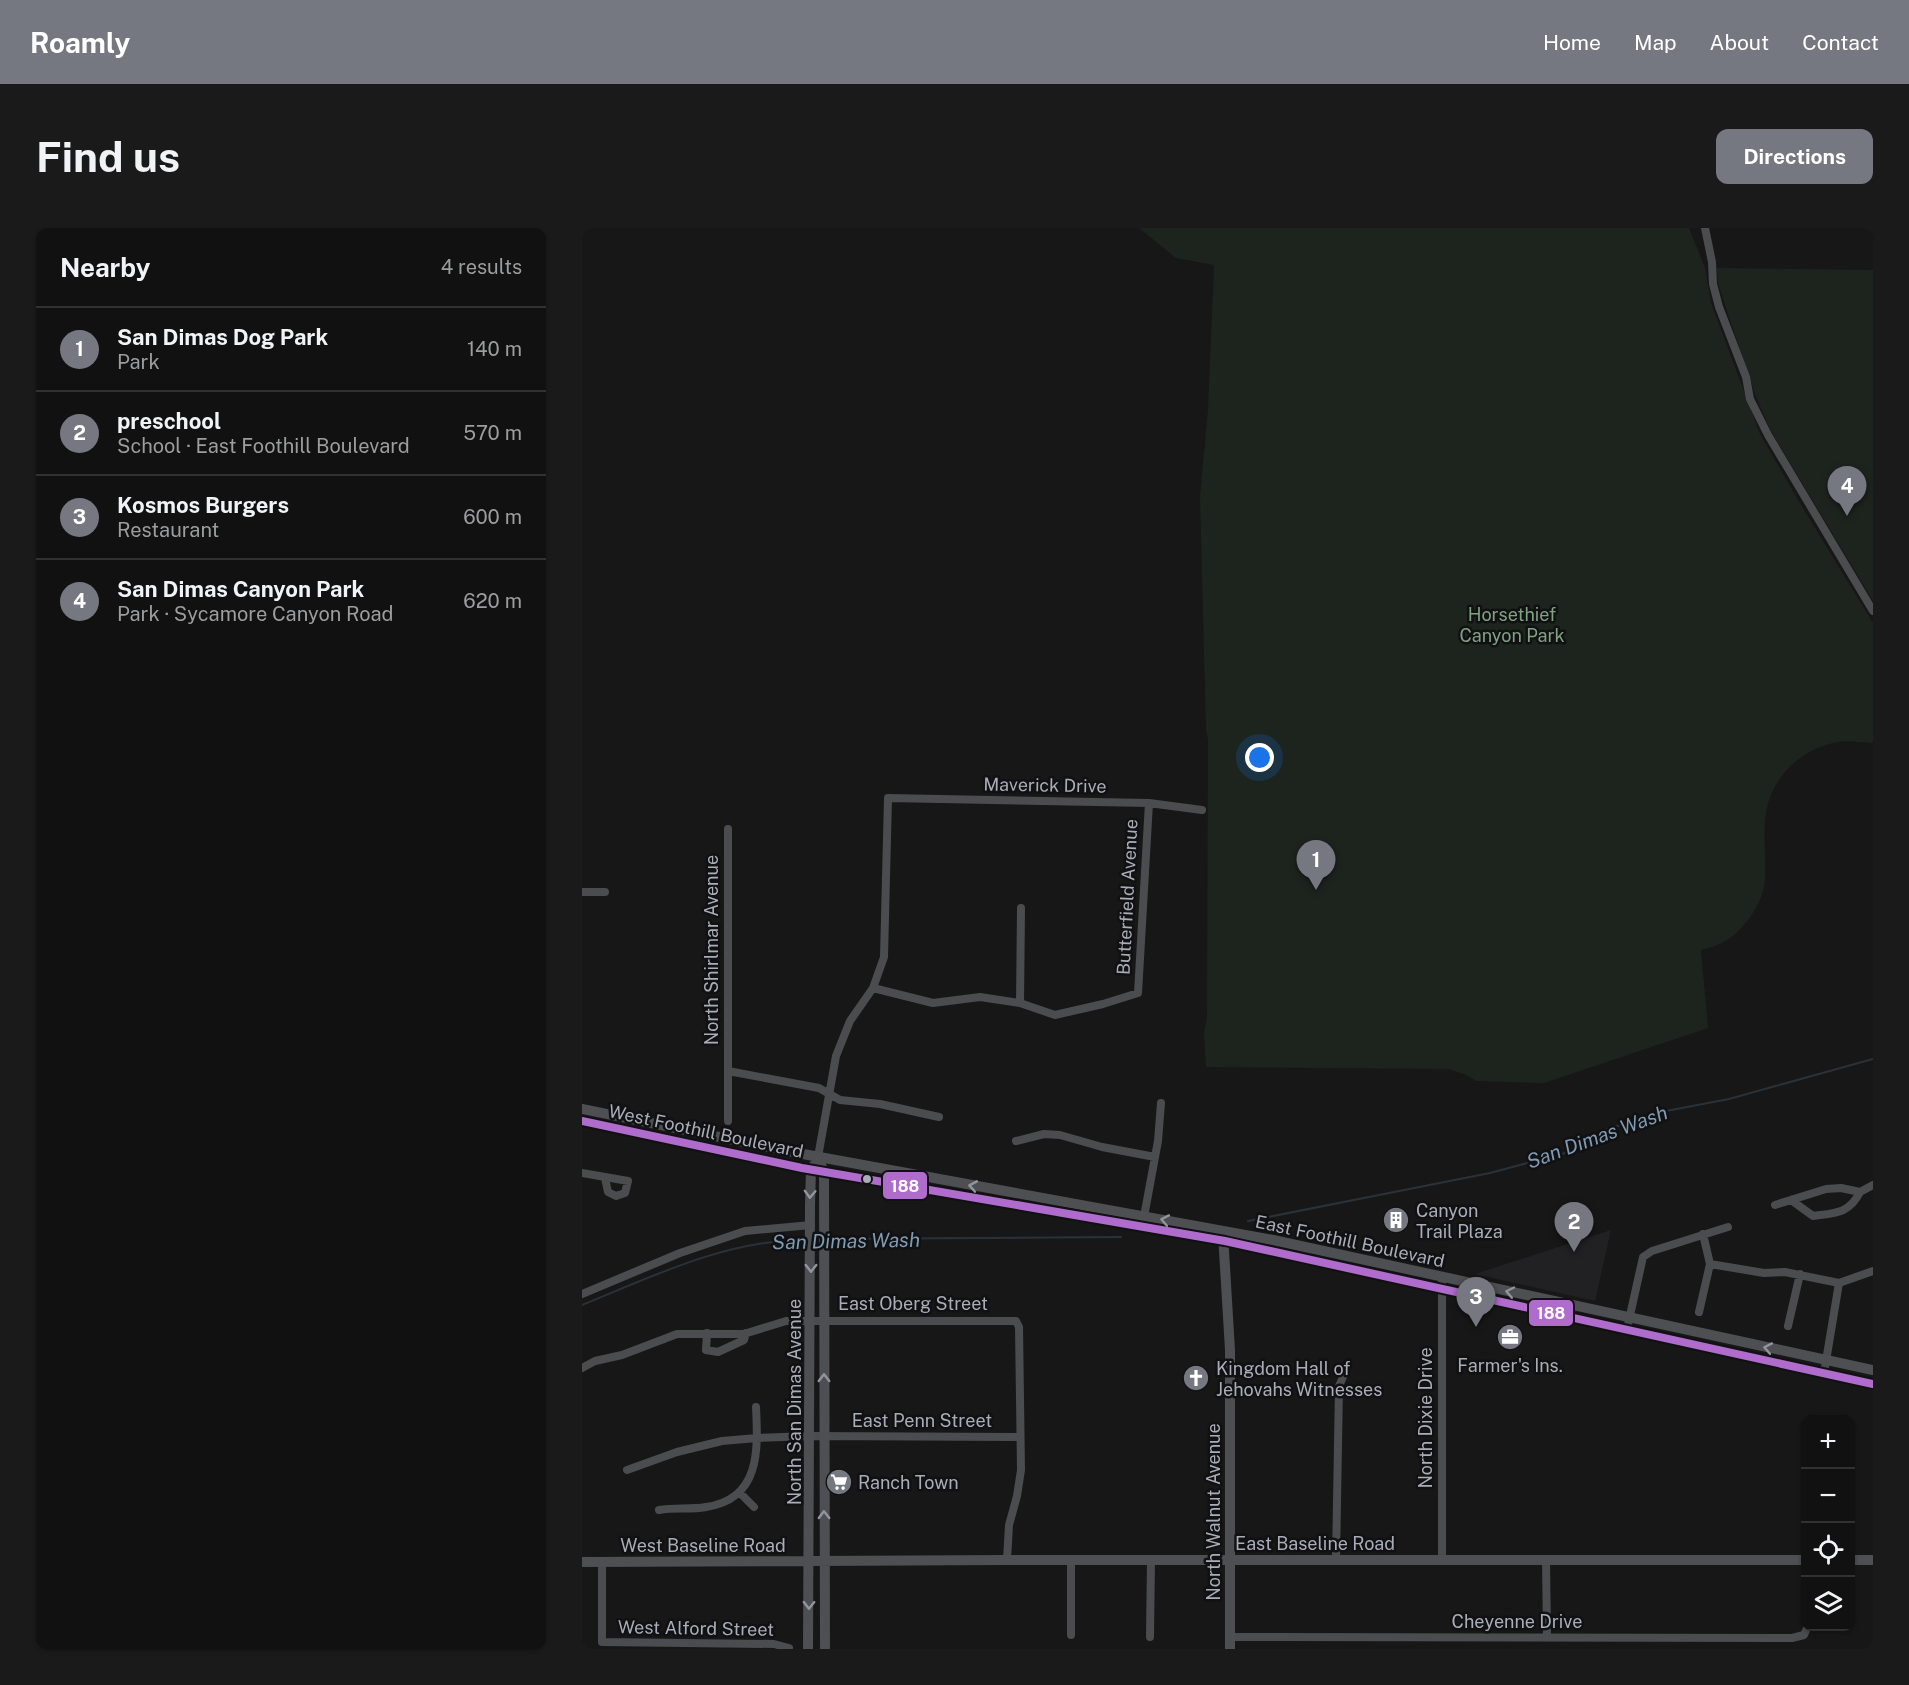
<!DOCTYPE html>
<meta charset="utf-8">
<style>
body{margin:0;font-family:"Public Sans",sans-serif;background:#1a1a1a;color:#f1f3f6}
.controls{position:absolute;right:18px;bottom:18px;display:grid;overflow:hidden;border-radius:12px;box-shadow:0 2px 4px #0004}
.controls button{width:54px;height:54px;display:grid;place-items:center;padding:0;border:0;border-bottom:2px solid #303131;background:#111;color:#f1f3f6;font:30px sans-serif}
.you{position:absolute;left:678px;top:530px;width:21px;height:21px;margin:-15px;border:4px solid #fff;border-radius:50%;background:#1a73e8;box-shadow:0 0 0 9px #1a73e833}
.badge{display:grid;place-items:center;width:39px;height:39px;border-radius:50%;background:#757880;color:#fff;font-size:20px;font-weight:700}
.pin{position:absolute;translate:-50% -50px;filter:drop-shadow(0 2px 3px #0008)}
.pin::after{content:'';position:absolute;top:32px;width:21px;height:18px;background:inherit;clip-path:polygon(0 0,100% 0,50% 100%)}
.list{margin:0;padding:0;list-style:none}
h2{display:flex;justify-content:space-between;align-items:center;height:78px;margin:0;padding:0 24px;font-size:26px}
h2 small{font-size:20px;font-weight:400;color:#9c9d9f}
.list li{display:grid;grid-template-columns:39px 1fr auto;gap:18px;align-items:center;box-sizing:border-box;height:84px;padding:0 24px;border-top:2px solid #303131}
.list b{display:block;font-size:22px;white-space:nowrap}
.list p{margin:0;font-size:20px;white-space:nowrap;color:#9c9d9f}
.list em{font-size:20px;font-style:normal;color:#9c9d9f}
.icon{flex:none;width:33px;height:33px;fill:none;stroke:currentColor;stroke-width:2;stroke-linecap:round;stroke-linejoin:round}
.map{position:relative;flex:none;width:1291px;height:1421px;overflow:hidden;border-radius:12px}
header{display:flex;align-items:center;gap:36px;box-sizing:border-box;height:84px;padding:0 30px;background:#757880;color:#fff}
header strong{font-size:28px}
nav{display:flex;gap:33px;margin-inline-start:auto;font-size:21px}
.intro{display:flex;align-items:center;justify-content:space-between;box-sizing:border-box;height:144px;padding:0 36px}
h1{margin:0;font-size:42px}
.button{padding:15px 27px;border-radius:12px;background:#757880;color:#fff;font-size:21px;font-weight:700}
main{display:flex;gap:36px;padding:0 36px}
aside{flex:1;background:#111;border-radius:12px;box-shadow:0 2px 4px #0004}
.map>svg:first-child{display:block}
.built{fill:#212123}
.green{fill:#1d241e}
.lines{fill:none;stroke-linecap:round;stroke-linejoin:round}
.stream{stroke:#2a3239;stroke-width:2}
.minor{stroke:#4b4c50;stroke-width:8}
.major{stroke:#4d4f52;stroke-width:10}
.bus-1-casing{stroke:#111113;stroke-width:12}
.bus-1{stroke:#b06ccc;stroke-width:8}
.oneway{stroke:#91969e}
.bus-dot{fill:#a8adb8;stroke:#111113;stroke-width:2}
.labels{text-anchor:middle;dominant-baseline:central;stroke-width:5;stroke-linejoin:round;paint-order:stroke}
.park-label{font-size:18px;fill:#7fa381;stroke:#111113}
.street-label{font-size:18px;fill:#a8adb8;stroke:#111113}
.poi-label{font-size:18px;fill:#a8adb8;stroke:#111113;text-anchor:start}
.water-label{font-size:20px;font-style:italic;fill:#7f9bb3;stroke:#111113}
.line-badge{stroke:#111113;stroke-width:2}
.badge-label{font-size:16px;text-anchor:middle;font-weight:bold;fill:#fff}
</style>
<header>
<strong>Roamly</strong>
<nav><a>Home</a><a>Map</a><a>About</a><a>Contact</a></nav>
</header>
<div class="intro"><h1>Find us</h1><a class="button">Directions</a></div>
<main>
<aside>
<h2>Nearby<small>4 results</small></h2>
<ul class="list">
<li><span class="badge">1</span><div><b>San Dimas Dog Park</b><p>Park</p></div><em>140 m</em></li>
<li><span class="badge">2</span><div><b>preschool</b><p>School · East Foothill Boulevard</p></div><em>570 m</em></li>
<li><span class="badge">3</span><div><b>Kosmos Burgers</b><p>Restaurant</p></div><em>600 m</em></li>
<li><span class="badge">4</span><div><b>San Dimas Canyon Park</b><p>Park · Sycamore Canyon Road</p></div><em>620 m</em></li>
</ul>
</aside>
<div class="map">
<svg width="1291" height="1421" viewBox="0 0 1291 1421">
<rect width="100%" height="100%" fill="#171717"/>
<path class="built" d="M 1029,1002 L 1013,1073 L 893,1046 Z"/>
<path class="green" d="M 557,0 L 1107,0 L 1123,40 L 1129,75 L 1178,206 L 1219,277 L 1291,395 L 1291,515 C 1279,514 1266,512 1255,514 C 1220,521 1190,548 1184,584 C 1181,606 1184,630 1183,652 C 1181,676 1161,704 1140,715 C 1134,718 1126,720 1119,722 L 1126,800 L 962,855 L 894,853 L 882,846 L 866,841 L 624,839 L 622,805 L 625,790 L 626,511 L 624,502 L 618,268 L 626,181 L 632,37 L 594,30 Z
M 1135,40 L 1291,42 L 1291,373 L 1189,203 L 1174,169 L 1144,80 L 1136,55 Z"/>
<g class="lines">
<path class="stream" d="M 666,993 L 908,945 L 983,925 L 1020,903 L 1079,884 L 1147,871 L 1291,831
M 244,1011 L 539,1009
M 0,1077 C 76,1046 140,1014 224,1011"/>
<path class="minor" d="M 1123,0 L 1130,34 L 1131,56 L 1137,79 L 1164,149 L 1168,171 L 1186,207 L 1291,383
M 146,601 L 146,893
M 0,664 L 23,664
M 291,760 L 351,775 L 398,769 L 438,775 L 473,787 L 521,776 L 556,765 L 567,575
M 438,775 L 439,680
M 146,843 L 237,860 L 258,872 L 298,876 L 357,889
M 434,913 L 462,906 L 478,907 L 520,919 L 573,929
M 236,929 L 254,828 L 268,793 L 291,760 L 302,729 L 306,570 L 567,575 L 620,582
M 0,945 L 46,953 L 43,965 L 34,968 L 26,964 L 23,950
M 1209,972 L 1231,988 C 1253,985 1267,986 1278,964
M 1193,977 L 1244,961 L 1259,960 L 1278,964 L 1291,957
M 561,994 L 576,913 L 579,875
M 1128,1036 L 1182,1045 L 1203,1044 L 1257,1055 L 1291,1043
M 860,1049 L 860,1331
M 0,1066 L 98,1025 L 163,1003 L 229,997
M 1117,1084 L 1128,1036 L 1121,1006
M 1206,1098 L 1218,1046
M 1045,1101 L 1061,1029 L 1070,1023 L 1146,999
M 125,1105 L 124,1122 L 136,1124 L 162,1112 L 164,1105
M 0,1140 L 13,1133 L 40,1127 L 95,1106 L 162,1106 L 204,1093 L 434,1093 L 437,1099 L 439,1242 L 435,1268 L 427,1297 L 425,1332
M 1242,1145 L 1257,1055
M 45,1242 L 95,1224 L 140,1213 L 175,1210 L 228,1208 L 438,1209
M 157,1264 L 172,1279
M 77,1282 C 93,1279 108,1282 124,1279 C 179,1271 176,1221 174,1179
M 964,1331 L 965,1409
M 754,1332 L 757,1158 L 761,1149
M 20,1334 L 20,1414 L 192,1416 L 207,1420
M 489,1407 L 489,1332
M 568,1409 L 569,1332
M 648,1409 L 1210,1410 L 1222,1407 L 1226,1398"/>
<path class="major" d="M 0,881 L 221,926 L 691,1012 L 1291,1142
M 0,893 L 220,940 L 643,1013 L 1291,1156
M 239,937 L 242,944 L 243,1421
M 641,1006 L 648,1122 L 648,1421
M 1268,1332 L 1291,1332
M 0,1334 L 425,1332 L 1224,1332
M 226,1421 L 228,977 L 229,942 L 232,937"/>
<g class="bus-1-casing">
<path id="bus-1" d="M 0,893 L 220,940 L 643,1013 L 1291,1156"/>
</g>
<use href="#bus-1" class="bus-1"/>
</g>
<defs><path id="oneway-chevron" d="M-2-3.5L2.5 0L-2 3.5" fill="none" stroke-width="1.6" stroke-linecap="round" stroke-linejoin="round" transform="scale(1.5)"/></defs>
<g class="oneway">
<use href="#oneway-chevron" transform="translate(391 958) rotate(-170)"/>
<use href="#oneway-chevron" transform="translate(228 966) rotate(92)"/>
<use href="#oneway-chevron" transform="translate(583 992) rotate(-169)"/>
<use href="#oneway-chevron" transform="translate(229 1040) rotate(90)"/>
<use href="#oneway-chevron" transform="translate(928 1064) rotate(-168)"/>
<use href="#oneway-chevron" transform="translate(1186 1120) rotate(-169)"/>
<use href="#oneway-chevron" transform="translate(242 1150) rotate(-90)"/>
<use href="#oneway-chevron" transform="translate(242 1287) rotate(-91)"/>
<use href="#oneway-chevron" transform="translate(227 1377) rotate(91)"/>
</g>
<defs>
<g id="building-disc" transform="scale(1.35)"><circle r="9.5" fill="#757880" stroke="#111113"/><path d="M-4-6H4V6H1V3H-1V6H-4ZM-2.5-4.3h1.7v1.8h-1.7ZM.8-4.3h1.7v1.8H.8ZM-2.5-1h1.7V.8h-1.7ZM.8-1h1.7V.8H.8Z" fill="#fff"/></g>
<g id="office-disc" transform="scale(1.35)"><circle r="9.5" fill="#757880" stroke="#111113"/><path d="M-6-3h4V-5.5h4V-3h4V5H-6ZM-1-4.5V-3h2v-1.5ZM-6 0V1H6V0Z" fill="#fff"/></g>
<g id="church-disc" transform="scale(1.35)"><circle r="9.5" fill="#757880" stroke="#111113"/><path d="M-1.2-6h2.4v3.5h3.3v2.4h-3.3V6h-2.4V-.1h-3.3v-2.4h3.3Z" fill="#fff"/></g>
<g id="supermarket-disc" transform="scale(1.35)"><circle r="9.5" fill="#757880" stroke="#111113"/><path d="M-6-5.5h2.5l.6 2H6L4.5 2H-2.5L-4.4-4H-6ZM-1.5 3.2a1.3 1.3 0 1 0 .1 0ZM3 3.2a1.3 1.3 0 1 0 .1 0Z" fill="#fff"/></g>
</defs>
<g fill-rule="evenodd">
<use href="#building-disc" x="814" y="992"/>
<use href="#office-disc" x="928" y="1109"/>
<use href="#church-disc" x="614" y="1150"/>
<use href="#supermarket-disc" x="257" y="1254"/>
</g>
<circle class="bus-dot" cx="285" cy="951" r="5"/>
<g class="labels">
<g class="park-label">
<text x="930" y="386">Horsethief<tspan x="930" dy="21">Canyon Park</tspan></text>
</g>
<g class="street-label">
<text transform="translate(463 557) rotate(1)">Maverick Drive</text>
<text transform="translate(545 669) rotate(-87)">Butterfield Avenue</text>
<text transform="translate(129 722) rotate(-90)">North Shirlmar Avenue</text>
<text transform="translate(124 903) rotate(12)">West Foothill Boulevard</text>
<text transform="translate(768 1013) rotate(12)">East Foothill Boulevard</text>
<text x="331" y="1075">East Oberg Street</text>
<text transform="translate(212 1174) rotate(-90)">North San Dimas Avenue</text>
<text transform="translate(843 1190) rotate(-90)">North Dixie Drive</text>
<text x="340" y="1192">East Penn Street</text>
<text transform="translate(631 1284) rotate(-90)">North Walnut Avenue</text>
<text x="733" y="1315">East Baseline Road</text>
<text x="121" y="1317">West Baseline Road</text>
<text x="935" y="1393">Cheyenne Drive</text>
<text transform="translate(114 1400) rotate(1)">West Alford Street</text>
</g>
<g class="poi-label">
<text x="834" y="982">Canyon<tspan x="834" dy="21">Trail Plaza</tspan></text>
<text x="928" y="1137" text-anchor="middle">Farmer's Ins.</text>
<text x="634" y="1140">Kingdom Hall of<tspan x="634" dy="21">Jehovahs Witnesses</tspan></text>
<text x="276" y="1254">Ranch Town</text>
</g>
<g class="water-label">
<text transform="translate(1015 909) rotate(-20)">San Dimas Wash</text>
<text transform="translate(264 1013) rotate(-1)">San Dimas Wash</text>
</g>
</g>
<g class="line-badge">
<rect x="300" y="943" width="46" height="29" rx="6" fill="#b06ccc"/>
<rect x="946" y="1071" width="46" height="28" rx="6" fill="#b06ccc"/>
</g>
<g class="badge-label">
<text x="323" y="964">188</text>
<text x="969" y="1091">188</text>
</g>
</svg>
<div class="controls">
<button>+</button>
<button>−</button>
<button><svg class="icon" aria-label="locate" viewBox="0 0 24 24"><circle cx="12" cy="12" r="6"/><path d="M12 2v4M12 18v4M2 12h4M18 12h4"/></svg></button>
<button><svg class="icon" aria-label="layers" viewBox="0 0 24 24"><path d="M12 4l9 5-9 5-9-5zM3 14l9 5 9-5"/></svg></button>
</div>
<div class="you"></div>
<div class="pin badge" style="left:734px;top:662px">1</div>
<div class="pin badge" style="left:992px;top:1024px">2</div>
<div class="pin badge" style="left:894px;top:1099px">3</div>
<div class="pin badge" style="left:1265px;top:288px">4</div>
</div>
</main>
